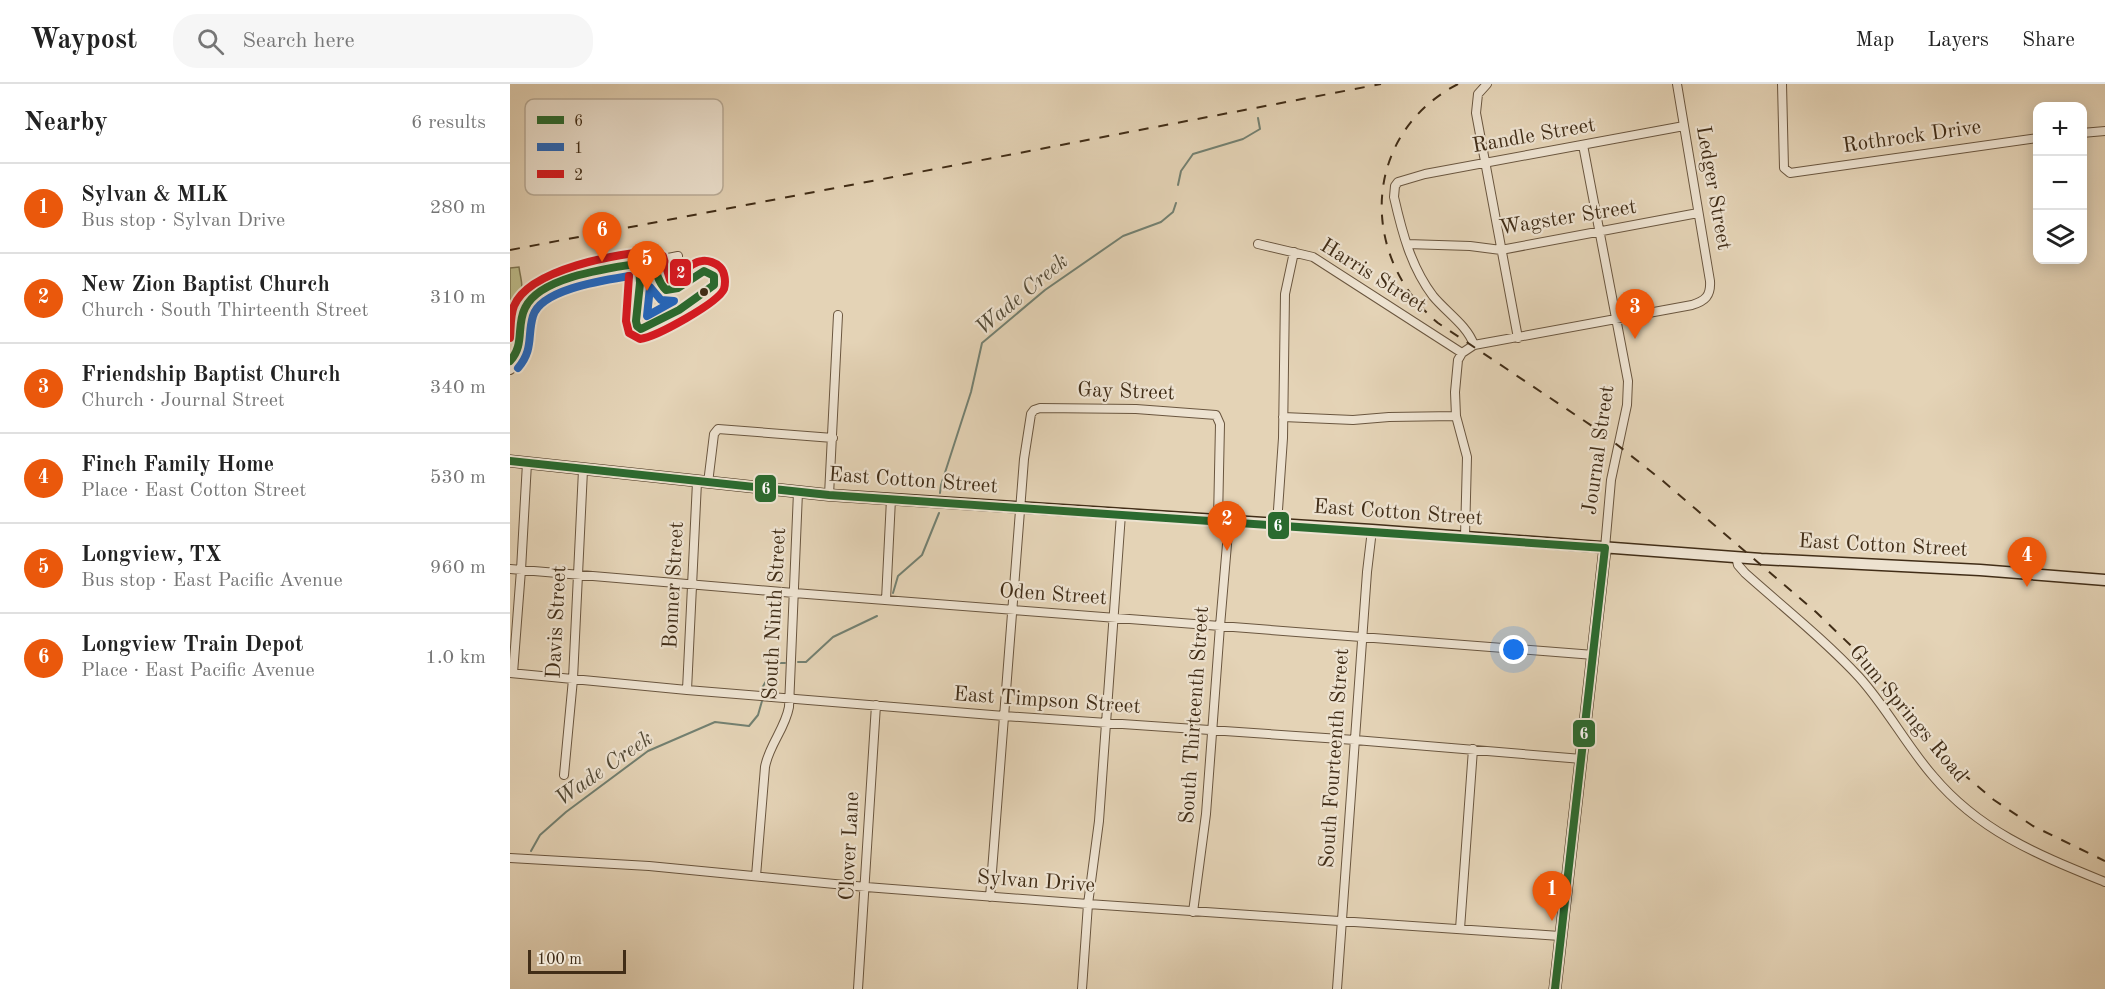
<!DOCTYPE html>
<meta charset="utf-8">
<style>
body{margin:0;font-family:"Old Standard TT",serif;background:#f6f6f6;color:#222}
.controls{position:absolute;right:18px;top:18px;display:grid;overflow:hidden;border-radius:12px;box-shadow:0 3px 15px #0003}
.controls button{width:54px;height:54px;display:grid;place-items:center;padding:0;border:0;border-bottom:2px solid #e0e0e0;background:#fff;color:#222;font:30px sans-serif}
.scale{position:absolute;left:18px;bottom:15px;width:98px;box-sizing:border-box;padding-left:6px;border:3px solid #412d17;border-top:0;font-size:16px;line-height:21px;white-space:nowrap;color:#412d17;-webkit-text-stroke:4px #ede2d0;paint-order:stroke}
.you{position:absolute;left:1004px;top:566px;width:21px;height:21px;margin:-15px;border:4px solid #fff;border-radius:50%;background:#1a73e8;box-shadow:0 0 0 9px #1a73e833}
.badge{display:grid;place-items:center;width:39px;height:39px;border-radius:50%;background:#ea580c;color:#fff;font-size:20px;font-weight:700}
.pin{position:absolute;translate:-50% -50px;filter:drop-shadow(0 2px 3px #0008)}
.pin::after{content:'';position:absolute;top:32px;width:21px;height:18px;background:inherit;clip-path:polygon(0 0,100% 0,50% 100%)}
.list{margin:0;padding:0;list-style:none}
h2{display:flex;justify-content:space-between;align-items:center;height:78px;margin:0;padding:0 24px;font-size:26px}
h2 small{font-size:20px;font-weight:400;color:#767676}
.list li{display:grid;grid-template-columns:39px 1fr auto;gap:18px;align-items:center;box-sizing:border-box;height:90px;padding:0 24px;border-top:2px solid #e0e0e0}
.list b{display:block;font-size:22px;white-space:nowrap}
.list p{margin:0;font-size:20px;white-space:nowrap;color:#767676}
.list em{font-size:20px;font-style:normal;color:#767676}
.icon{flex:none;width:33px;height:33px;fill:none;stroke:currentColor;stroke-width:2;stroke-linecap:round;stroke-linejoin:round}
.map{position:relative;flex:none;width:1595px;height:905px;overflow:hidden}
header{display:flex;align-items:center;gap:36px;box-sizing:border-box;height:84px;padding:0 30px;background:#fff;border-bottom:2px solid #e0e0e0}
header strong{font-size:28px}
nav{display:flex;gap:33px;margin-inline-start:auto;font-size:21px}
.search{width:420px;height:54px;background:#f6f6f6;display:flex;align-items:center;gap:15px;box-sizing:border-box;padding:0 21px;border-radius:24px;color:#767676;font-size:22px}
main{display:flex}
aside{flex:1;background:#fff}
.map>svg:first-child{display:block}
.green{fill:#bcba88;stroke:#7e7450;stroke-width:1.5}
.lines{fill:none;stroke-linecap:round;stroke-linejoin:round}
.stream{stroke:#738071;stroke-width:2}
.street-casing{stroke:#6a563f;stroke-width:10}
.secondary-casing{stroke:#412d17;stroke-width:13}
.street{stroke:#ede2d0;stroke-width:8}
.secondary{stroke:#ede2d0;stroke-width:10}
.rail{stroke:#412d17;stroke-width:2;stroke-dasharray:10 10;stroke-linecap:butt}
.bus-1-casing{stroke:#ede2d0;stroke-width:12}
.bus-2-casing{stroke:#ede2d0;stroke-width:12}
.bus-3-casing{stroke:#ede2d0;stroke-width:12}
.bus-1{stroke:#2b6a2f;stroke-width:8}
.bus-2{stroke:#2767ba;stroke-width:8}
.bus-3{stroke:#d61b22;stroke-width:8}
.bus-dot{fill:#412d17;stroke:#ede2d0;stroke-width:2}
.labels{text-anchor:middle;dominant-baseline:central;stroke-width:4.5;stroke-linejoin:round;paint-order:stroke}
.street-label{font-size:21px;fill:#412d17;stroke:#ede2d0}
.water-label{font-size:22px;font-style:italic;fill:#524935;stroke:#ede2d0}
.key{fill:#ede2d0;stroke:#b9ac98;stroke-width:1.5}
.key-label{font-size:16px;fill:#412d17}
.line-badge{stroke:#ede2d0;stroke-width:2}
.badge-label{font-size:16px;text-anchor:middle;font-weight:bold;fill:#fff}
</style>
<header>
<strong>Waypost</strong>
<div class="search"><svg class="icon" aria-label="search" viewBox="0 0 24 24"><circle cx="10" cy="10" r="6"/><path d="M15 15l6 6"/></svg>Search here</div>
<nav><a>Map</a><a>Layers</a><a>Share</a></nav>
</header>
<main>
<aside>
<h2>Nearby<small>6 results</small></h2>
<ul class="list">
<li><span class="badge">1</span><div><b>Sylvan &amp; MLK</b><p>Bus stop · Sylvan Drive</p></div><em>280 m</em></li>
<li><span class="badge">2</span><div><b>New Zion Baptist Church</b><p>Church · South Thirteenth Street</p></div><em>310 m</em></li>
<li><span class="badge">3</span><div><b>Friendship Baptist Church</b><p>Church · Journal Street</p></div><em>340 m</em></li>
<li><span class="badge">4</span><div><b>Finch Family Home</b><p>Place · East Cotton Street</p></div><em>530 m</em></li>
<li><span class="badge">5</span><div><b>Longview, TX</b><p>Bus stop · East Pacific Avenue</p></div><em>960 m</em></li>
<li><span class="badge">6</span><div><b>Longview Train Depot</b><p>Place · East Pacific Avenue</p></div><em>1.0 km</em></li>
</ul>
</aside>
<div class="map">
<svg width="1595" height="905" viewBox="0 0 1595 905">
<rect width="100%" height="100%" fill="#e4d3b6"/>
<filter id="stains"><feTurbulence type="fractalNoise" baseFrequency=".00333" numOctaves="4"/><feColorMatrix values="0 0 0 0 .2 0 0 0 0 .09 0 0 0 0 .02 0 0 0 .5 -.17"/></filter>
<radialGradient id="worn" r=".72"><stop offset=".6" stop-color="#630" stop-opacity="0"/><stop offset="1" stop-color="#630" stop-opacity=".3"/></radialGradient>
<path class="green" d="M 9,183 C 11,200 18,209 0,218 L 0,184 Z"/>
<g class="lines">
<path class="stream" d="M 668,101 L 671,87 L 683,70 L 733,55 L 750,45 L 748,34
M 430,409 L 431,401 L 461,308 L 472,259 L 535,206 L 613,152 L 651,138 L 663,128 L 666,119
M 383,509 L 388,492 L 412,471 L 429,429
M 288,578 L 296,578 L 323,553 L 367,532
M 252,604 L 267,579 L 275,579
M 21,767 L 30,751 L 56,728 L 138,667 L 205,638 L 239,642 L 248,631 L 252,617"/>
<g class="street-casing">
<path id="street" d="M 977,0 L 968,10 L 966,29 L 1008,254
M 1272,0 L 1274,84 L 1280,89 L 1528,54
M 1572,49 L 1595,47
M 1073,61 L 1118,297 L 1117,321 L 1101,396 L 1095,464
M 748,160 L 803,173 L 952,269
M 897,160 L 960,162 L 991,166 L 1188,129
M 964,261 C 957,241 936,228 923,212 C 901,183 892,148 884,113 L 885,102 L 888,98 L 915,90 L 1174,42
M 0,277 C 20,259 3,226 24,210 L 66,192 L 168,172
M 0,286 C 21,272 24,237 19,214
M 773,333 L 843,336 L 879,333 L 946,332
M 198,399 L 204,350 L 208,345 L 323,354
M 319,411 L 328,231
M 767,440 L 773,354 L 775,210 L 784,168
M 955,453 L 957,373 L 946,332 L 945,308 L 948,276 L 952,269 L 964,261 L 1182,221 C 1195,217 1201,212 1200,197 L 1167,0
M 1226,473 L 1228,481 L 1235,489 C 1273,523 1315,556 1349,593 C 1377,624 1396,661 1423,692 C 1470,748 1529,771 1595,798
M 0,485 L 284,509 L 1084,571
M 376,516 L 381,415
M 0,589 L 177,606 L 494,632 L 845,656 L 1072,675
M 3,589 L 11,486 L 17,379
M 177,606 L 187,398
M 54,691 L 63,595 L 73,386
M 0,774 L 139,782 L 356,803 L 578,820 L 1050,852
M 246,792 L 255,683 C 259,661 275,645 279,623 L 288,408
M 480,813 L 514,375 L 521,330 L 524,326 L 530,324 L 626,325 L 706,331 L 710,340 L 708,436
M 683,828 L 696,730 L 710,542 L 719,437
M 950,845 L 963,665
M 348,905 L 366,621
M 572,905 L 578,820 L 589,737 L 611,430
M 827,905 L 857,488 L 862,446"/>
</g>
<g class="secondary-casing">
<path id="secondary" d="M 0,377 L 319,411 L 862,446 L 1251,475 L 1470,486 L 1595,496
M 1045,905 L 1095,464"/>
</g>
<use href="#street" class="street"/>
<use href="#secondary" class="secondary"/>
<path class="rail" d="M 948,0 C 852,50 848,172 928,239 L 1091,348 L 1153,397 L 1306,528 L 1362,582 L 1415,650 L 1446,684 L 1484,716 L 1523,742 L 1595,777
M 0,166 L 871,0"/>
<g class="bus-1-casing">
<path id="bus-1" d="M 0,277 C 15,261 6,242 15,224 C 31,190 110,183 144,177 C 146,188 148,198 156,206 L 168,204 L 194,187 L 204,192 L 204,201 L 169,226 L 131,245 L 127,242 L 126,237 L 130,199 L 129,180
M 0,377 L 319,411 L 1095,464 L 1045,905"/>
</g>
<g class="bus-2-casing">
<path id="bus-2" d="M 140,203 L 151,216 L 164,217 L 137,232 Z
M 8,284 C 24,265 17,252 23,232 C 31,205 95,196 119,192"/>
</g>
<g class="bus-3-casing">
<path id="bus-3" d="M 0,254 C 1,243 0,232 4,222 C 19,185 109,169 145,167 L 153,172 L 160,196 C 170,191 181,178 192,177 C 198,176 206,179 210,183 C 215,188 216,198 214,205 C 208,219 146,253 130,255 L 119,249 L 116,237 L 119,192"/>
</g>
<use href="#bus-1" class="bus-1"/>
<use href="#bus-2" class="bus-2"/>
<use href="#bus-3" class="bus-3"/>
</g>
<circle class="bus-dot" cx="194" cy="208" r="5"/>
<g class="labels">
<g class="street-label">
<text transform="translate(1024 52) rotate(-10)">Randle Street</text>
<text transform="translate(1402 53) rotate(-8)">Rothrock Drive</text>
<text transform="translate(1203 104) rotate(80)">Ledger Street</text>
<text transform="translate(1058 134) rotate(-9)">Wagster Street</text>
<text transform="translate(863 192) rotate(32)">Harris Street</text>
<text transform="translate(616 308) rotate(2)">Gay Street</text>
<text transform="translate(1089 366) rotate(-82)">Journal Street</text>
<text transform="translate(403 397) rotate(4)">East Cotton Street</text>
<text transform="translate(888 429) rotate(4)">East Cotton Street</text>
<text transform="translate(1373 462) rotate(3)">East Cotton Street</text>
<text transform="translate(164 501) rotate(-87)">Bonner Street</text>
<text transform="translate(543 511) rotate(4)">Oden Street</text>
<text transform="translate(265 530) rotate(-87)">South Ninth Street</text>
<text transform="translate(47 538) rotate(-87)">Davis Street</text>
<text transform="translate(537 617) rotate(4)">East Timpson Street</text>
<text transform="translate(1398 630) rotate(50)">Gum Springs Road</text>
<text transform="translate(685 631) rotate(-86)">South Thirteenth Street</text>
<text transform="translate(825 674) rotate(-86)">South Fourteenth Street</text>
<text transform="translate(340 762) rotate(-87)">Clover Lane</text>
<text transform="translate(526 798) rotate(4)">Sylvan Drive</text>
</g>
<g class="water-label">
<text transform="translate(512 211) rotate(-40)">Wade Creek</text>
<text transform="translate(94 685) rotate(-35)">Wade Creek</text>
</g>
</g>
<rect x="15" y="15" width="198" height="96" rx="9" class="key"/>
<rect x="27" y="32" width="27" height="8" fill="#2b6a2f"/>
<rect x="27" y="59" width="27" height="8" fill="#2767ba"/>
<rect x="27" y="86" width="27" height="8" fill="#d61b22"/>
<g class="key-label">
<text x="64" y="42">6</text>
<text x="64" y="69">1</text>
<text x="64" y="96">2</text>
</g>
<g class="line-badge">
<rect x="159" y="174" width="23" height="29" rx="6" fill="#d61b22"/>
<rect x="244" y="390" width="23" height="29" rx="6" fill="#2b6a2f"/>
<rect x="757" y="427" width="23" height="29" rx="6" fill="#2b6a2f"/>
<rect x="1062" y="635" width="24" height="29" rx="6" fill="#2b6a2f"/>
</g>
<g class="badge-label">
<text x="171" y="194">2</text>
<text x="256" y="410">6</text>
<text x="768" y="447">6</text>
<text x="1074" y="655">6</text>
</g>
<rect width="100%" height="100%" filter="url(#stains)"/>
<rect width="100%" height="100%" fill="url(#worn)"/>
</svg>
<div class="controls">
<button>+</button>
<button>−</button>
<button><svg class="icon" aria-label="layers" viewBox="0 0 24 24"><path d="M12 4l9 5-9 5-9-5zM3 14l9 5 9-5"/></svg></button>
</div>
<div class="scale">100 m</div>
<div class="you"></div>
<div class="pin badge" style="left:1042px;top:837px">1</div>
<div class="pin badge" style="left:717px;top:467px">2</div>
<div class="pin badge" style="left:1125px;top:255px">3</div>
<div class="pin badge" style="left:1517px;top:503px">4</div>
<div class="pin badge" style="left:137px;top:207px">5</div>
<div class="pin badge" style="left:92px;top:178px">6</div>
</div>
</main>
